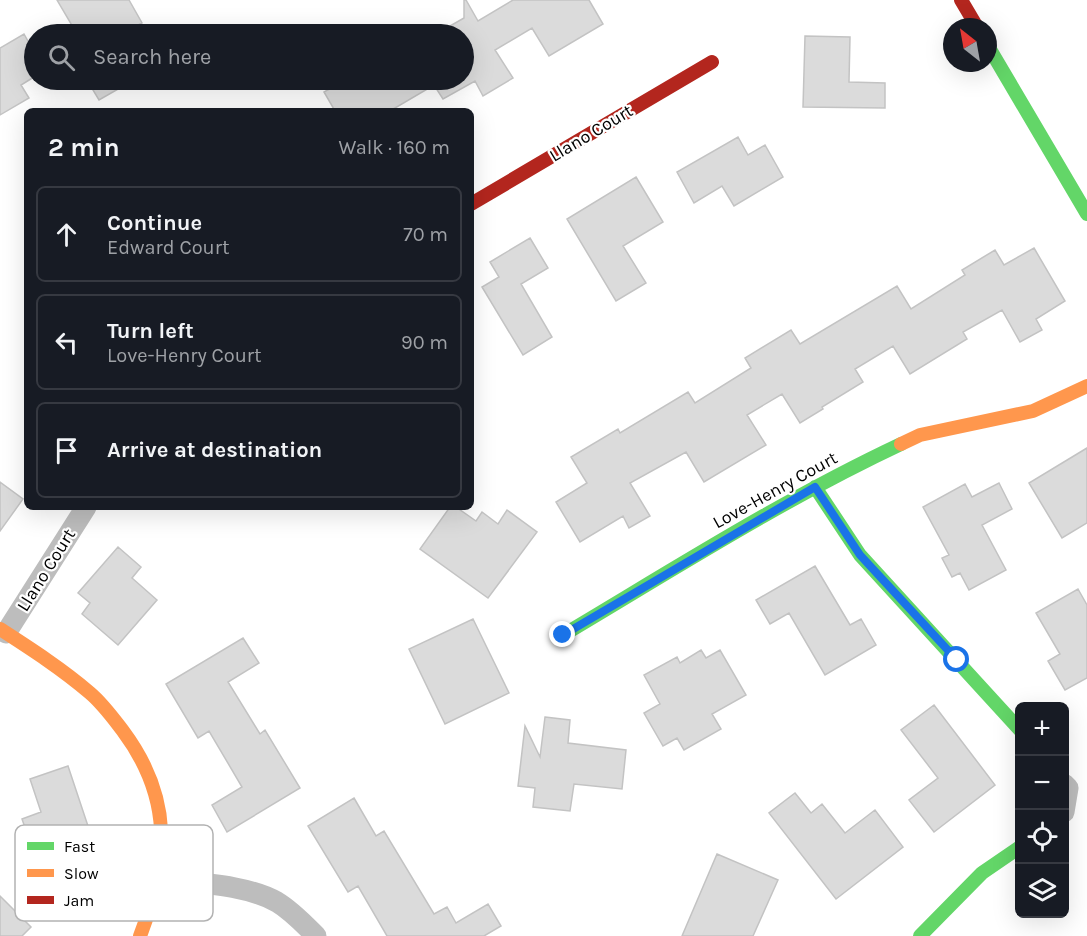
<!DOCTYPE html>
<meta charset="utf-8">
<style>
body{margin:0;font-family:Karla,sans-serif;background:#20242c;color:#f1f3f6}
.controls{position:absolute;right:18px;bottom:18px;display:grid;overflow:hidden;border-radius:9px;box-shadow:0 6px 24px #0002}
.controls button{width:54px;height:54px;display:grid;place-items:center;padding:0;border:0;border-bottom:2px solid #363941;background:#171b24;color:#f1f3f6;font:30px sans-serif}
.compass{position:absolute;left:943px;top:18px;width:54px;height:54px;border-radius:50%;background:#171b24;box-shadow:0 6px 24px #0002;rotate:329deg}
.stop{position:absolute;width:18px;height:18px;margin:-14px;border:4px solid #1a73e8;border-radius:50%;background:#fff}
.stop.end{background:#1a73e8;border-color:#fff;box-shadow:0 2px 6px #0008}
.list{margin:0;padding:0;list-style:none}
h2{display:flex;justify-content:space-between;align-items:center;height:78px;margin:0;padding:0 24px;font-size:26px}
h2 small{font-size:20px;font-weight:400;color:#9ea1a6}
.list li{display:grid;grid-template-columns:39px 1fr auto;gap:18px;align-items:center;box-sizing:border-box;height:96px;margin:0 12px 12px;padding:0 12px;border:2px solid #363941;border-radius:9px}
.list b{display:block;font-size:22px;white-space:nowrap}
.list p{margin:0;font-size:20px;white-space:nowrap;color:#9ea1a6}
.list em{font-size:20px;font-style:normal;color:#9ea1a6}
.icon{flex:none;width:33px;height:33px;fill:none;stroke:currentColor;stroke-width:2;stroke-linecap:round;stroke-linejoin:round}
.map{position:relative;flex:none;width:1087px;height:936px;overflow:hidden}
.search{position:absolute;background:#171b24;box-shadow:0 6px 24px #0002;left:24px;top:24px;width:450px;height:66px;display:flex;align-items:center;gap:15px;box-sizing:border-box;padding:0 21px;border-radius:33px;color:#9ea1a6;font-size:22px}
.panel{position:absolute;background:#171b24;box-shadow:0 6px 24px #0002;left:24px;top:108px;width:450px;height:402px;border-radius:9px}
.map>svg:first-child{display:block}
.building{fill:#dbdbdb;stroke:#c3c3c3;stroke-width:1.5}
.lines{fill:none;stroke-linecap:round;stroke-linejoin:round}
.street{stroke:#bdbdbd;stroke-width:21}
.fast{stroke:#63d668;stroke-width:14}
.slow{stroke:#ff974d;stroke-width:14}
.jam{stroke:#b3261e;stroke-width:14}
.route{stroke:#1a73e8;stroke-width:8}
.labels{text-anchor:middle;dominant-baseline:central;stroke-width:4.5;stroke-linejoin:round;paint-order:stroke}
.street-label{font-size:18px;fill:#000;stroke:#fff}
.key{fill:#fff;stroke:#b2b2b2;stroke-width:1.5}
.key-label{font-size:16px;fill:#000}
</style>
<div class="map">
<svg width="1087" height="936" viewBox="0 0 1087 936">
<rect width="100%" height="100%" fill="#fff"/>
<path class="building" d="M 57,0 L 129,0 L 142,23 L 121,34 L 77,34 Z
M 464,0 L 466,0 L 478,21 L 513,0 L 589,0 L 603,24 L 549,56 L 532,28 L 495,50 L 513,78 L 483,96 L 475,81 L 443,99 L 434,85 L 390,111 L 335,111 L 324,92 L 345,80 L 464,80 L 464,34 L 436,34 L 464,18 Z
M 24,34 L 34,52 L 34,77 L 21,85 L 29,98 L 0,115 L 0,48 Z
M 805,36 L 850,37 L 849,82 L 885,83 L 885,108 L 803,107 Z
M 87,80 L 134,80 L 99,100 Z
M 738,137 L 748,155 L 765,145 L 783,177 L 734,206 L 722,186 L 694,203 L 677,172 Z
M 636,177 L 663,222 L 623,246 L 646,283 L 616,301 L 567,219 Z
M 530,238 L 548,268 L 521,284 L 552,337 L 523,355 L 482,287 L 499,277 L 490,262 Z
M 1034,248 L 1065,301 L 1036,319 L 1042,330 L 1020,342 L 1002,310 L 963,332 L 967,339 L 910,374 L 893,346 L 855,369 L 863,382 L 822,407 L 823,409 L 800,423 L 782,394 L 747,415 L 766,445 L 704,482 L 686,452 L 630,483 L 650,516 L 629,528 L 623,516 L 580,542 L 556,502 L 587,483 L 571,457 L 618,429 L 620,433 L 688,392 L 695,403 L 751,368 L 745,358 L 791,330 L 800,344 L 897,286 L 911,309 L 965,275 L 962,270 L 995,250 L 1004,265 Z
M 1087,448 L 1087,523 L 1062,538 L 1029,483 Z
M 0,482 L 23,499 L 0,531 Z
M 999,483 L 1012,509 L 982,525 L 1006,570 L 969,590 L 960,573 L 952,577 L 942,558 L 949,555 L 923,507 L 965,484 L 972,497 Z
M 450,507 L 456,507 L 476,521 L 482,512 L 498,524 L 507,510 L 537,532 L 488,598 L 420,549 Z
M 118,547 L 141,567 L 132,578 L 157,600 L 118,645 L 82,614 L 90,603 L 78,593 Z
M 815,566 L 850,625 L 861,619 L 876,645 L 825,675 L 789,613 L 770,624 L 756,600 Z
M 1078,589 L 1087,605 L 1087,678 L 1065,690 L 1048,661 L 1060,654 L 1036,613 Z
M 473,619 L 509,693 L 445,724 L 409,649 Z
M 243,638 L 259,663 L 228,682 L 260,734 L 265,730 L 300,788 L 227,832 L 212,805 L 242,787 L 209,731 L 198,738 L 166,684 Z
M 701,650 L 706,658 L 720,650 L 746,695 L 712,714 L 721,729 L 684,750 L 677,738 L 663,746 L 644,713 L 660,704 L 644,675 L 677,657 L 680,663 Z
M 934,705 L 995,785 L 934,832 L 909,800 L 938,778 L 901,730 Z
M 545,717 L 570,720 L 568,743 L 626,750 L 622,789 L 574,784 L 570,811 L 533,807 L 535,788 L 518,786 L 525,726 L 540,757 Z
M 68,766 L 91,835 L 64,845 L 69,861 L 40,871 L 22,819 L 41,812 L 30,779 Z
M 795,793 L 811,813 L 822,804 L 845,833 L 875,810 L 903,847 L 836,899 L 769,813 Z
M 354,798 L 376,836 L 384,831 L 434,914 L 447,907 L 456,923 L 488,904 L 501,926 L 484,936 L 387,936 L 358,886 L 348,892 L 308,826 Z
M 717,854 L 778,880 L 753,936 L 682,936 Z
M 0,896 L 31,927 L 22,936 L 0,936 Z"/>
<g class="lines">
<path class="street" d="M 6,633 L 86,507
M 1064,784 L 1068,788 L 1064,812
M 157,878 C 194,883 245,884 277,902 C 292,911 304,924 316,936"/>
<path class="fast" d="M 988,46 L 1087,214
M 815,487 L 860,555 L 1020,730
M 563,635 C 674,569 784,499 901,444
M 920,936 L 982,873 L 1020,847"/>
<path class="slow" d="M 901,444 L 920,435 L 1033,411 L 1087,386
M 0,629 C 31,649 62,669 90,693 C 103,704 113,718 123,731 C 173,798 169,861 140,936"/>
<path class="jam" d="M 961,0 L 977,27
M 471,204 L 712,62"/>
</g>
<g class="lines">
<path class="route" d="M 563,635 L 815,487 L 860,555 L 957,660"/>
</g>
<g class="labels">
<g class="street-label">
<text transform="translate(591 133) rotate(-31)">Llano Court</text>
<text transform="translate(775 490) rotate(-29)">Love-Henry Court</text>
<text transform="translate(46 570) rotate(-58)">Llano Court</text>
</g>
</g>
<rect x="15" y="825" width="198" height="96" rx="9" class="key"/>
<rect x="27" y="842" width="27" height="8" fill="#63d668"/>
<rect x="27" y="869" width="27" height="8" fill="#ff974d"/>
<rect x="27" y="896" width="27" height="8" fill="#b3261e"/>
<g class="key-label">
<text x="64" y="852">Fast</text>
<text x="64" y="879">Slow</text>
<text x="64" y="906">Jam</text>
</g>
</svg>
<div class="controls">
<button>+</button>
<button>−</button>
<button><svg class="icon" aria-label="locate" viewBox="0 0 24 24"><circle cx="12" cy="12" r="6"/><path d="M12 2v4M12 18v4M2 12h4M18 12h4"/></svg></button>
<button><svg class="icon" aria-label="layers" viewBox="0 0 24 24"><path d="M12 4l9 5-9 5-9-5zM3 14l9 5 9-5"/></svg></button>
</div>
<svg class="compass" viewBox="-18 -18 36 36"><path d="M0-13l5 13h-10z" fill="#e53935"/><path d="M0 13l5-13h-10z" fill="#9ea1a6"/></svg>
<div class="stop" style="left:957px;top:660px"></div>
<div class="stop end" style="left:563px;top:635px"></div>
<div class="search"><svg class="icon" aria-label="search" viewBox="0 0 24 24"><circle cx="10" cy="10" r="6"/><path d="M15 15l6 6"/></svg>Search here</div>
<section class="panel">
<h2>2 min<small>Walk · 160 m</small></h2>
<ul class="list">
<li><svg class="icon" aria-label="ahead" viewBox="0 0 24 24"><path d="M12 20V5M6 11l6-6 6 6"/></svg><div><b>Continue</b><p>Edward Court</p></div><em>70 m</em></li>
<li><svg class="icon" aria-label="left" viewBox="0 0 24 24"><path d="M17 20v-9H6M10 6l-5 5 5 5"/></svg><div><b>Turn left</b><p>Love-Henry Court</p></div><em>90 m</em></li>
<li><svg class="icon" aria-label="arrive" viewBox="0 0 24 24"><path d="M6 21V4h12l-3 4 3 4H6"/></svg><div><b>Arrive at destination</b></div></li>
</ul>
</section>
</div>
